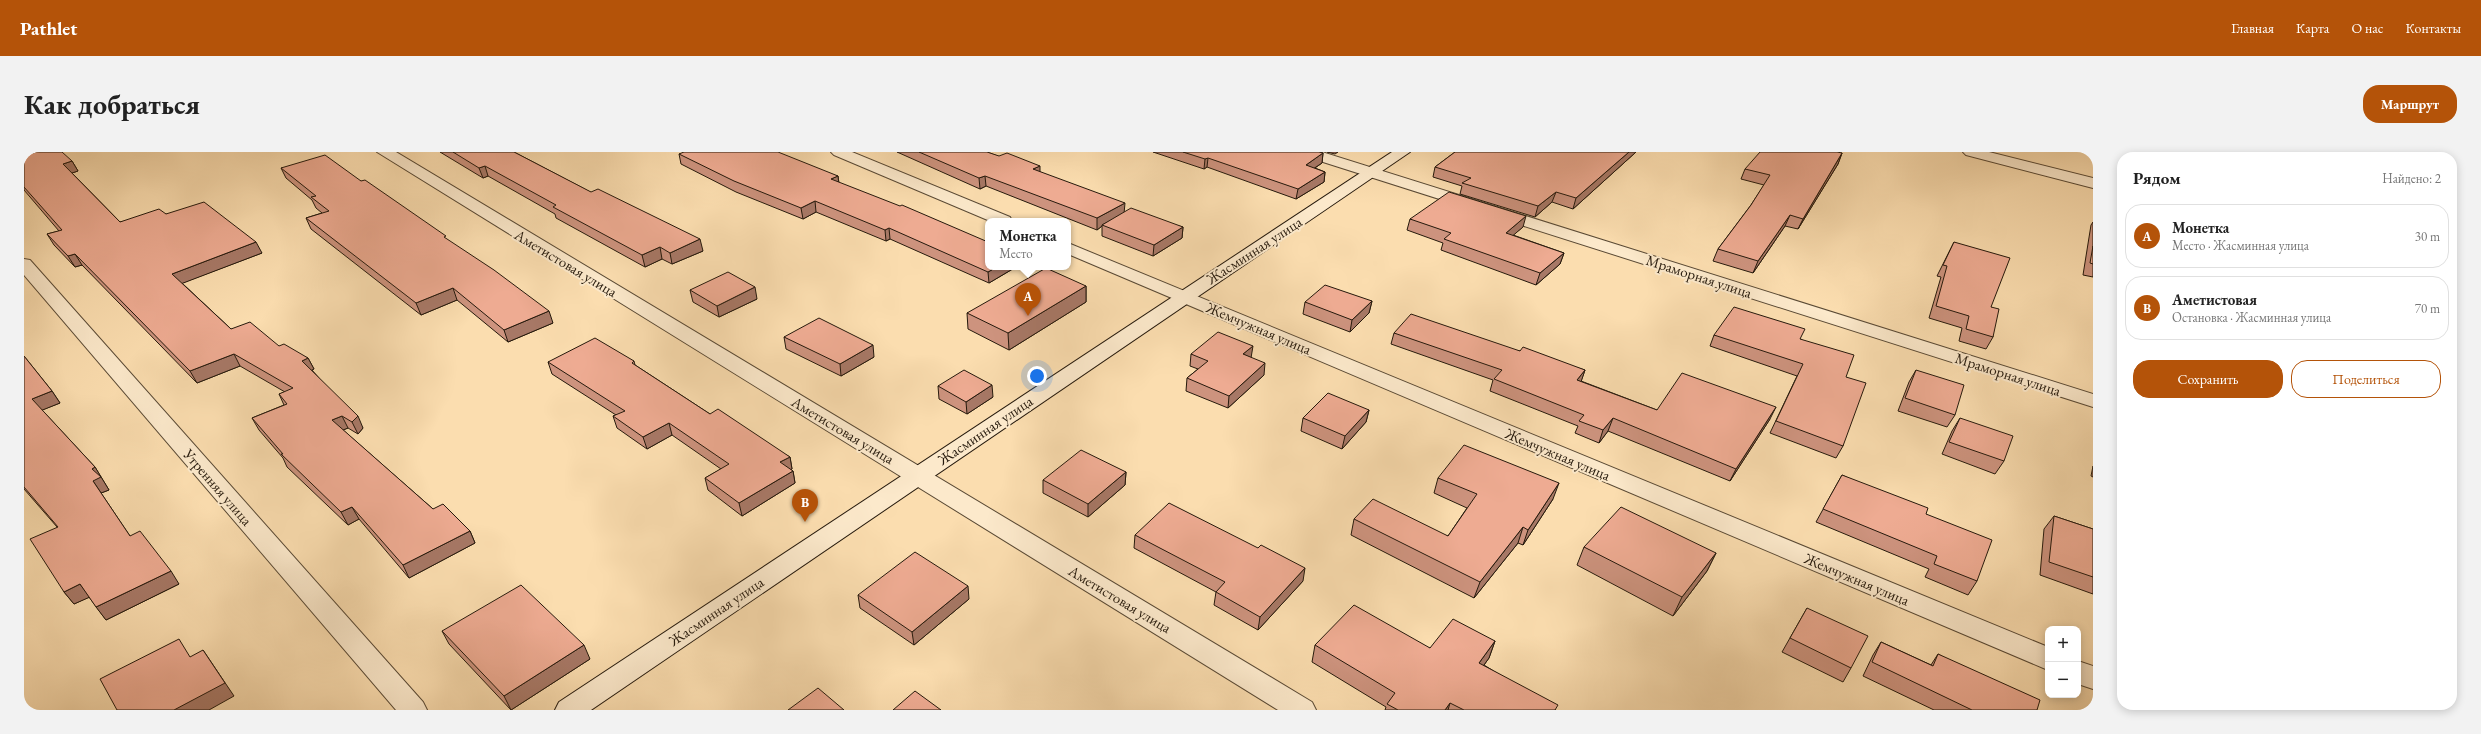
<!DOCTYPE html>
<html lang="ru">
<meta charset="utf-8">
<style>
body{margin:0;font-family:"EB Garamond",serif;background:#f2f2f2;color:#222}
.controls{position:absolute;right:12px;bottom:12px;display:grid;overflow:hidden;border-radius:8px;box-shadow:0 2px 10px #0003}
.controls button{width:36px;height:36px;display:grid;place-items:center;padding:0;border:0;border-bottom:1px solid #e0e0e0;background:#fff;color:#222;font:20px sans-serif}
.you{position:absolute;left:1013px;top:224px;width:14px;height:14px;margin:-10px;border:3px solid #fff;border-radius:50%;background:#1a73e8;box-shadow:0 0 0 6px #1a73e833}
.badge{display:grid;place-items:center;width:26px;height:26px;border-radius:50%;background:#b45309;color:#fff;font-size:13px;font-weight:700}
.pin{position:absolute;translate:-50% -33px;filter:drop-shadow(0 1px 2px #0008)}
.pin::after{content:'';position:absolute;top:21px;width:14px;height:12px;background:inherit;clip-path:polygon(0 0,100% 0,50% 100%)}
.popup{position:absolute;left:961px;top:66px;width:86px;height:52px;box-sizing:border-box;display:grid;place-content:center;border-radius:8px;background:#fff;filter:drop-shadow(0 1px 3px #0005);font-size:13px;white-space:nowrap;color:#767676}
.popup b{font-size:15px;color:#222}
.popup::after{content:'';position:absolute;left:50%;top:100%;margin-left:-8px;border:8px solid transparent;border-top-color:#fff}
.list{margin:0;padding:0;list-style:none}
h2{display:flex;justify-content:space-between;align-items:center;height:52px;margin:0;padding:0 16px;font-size:17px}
h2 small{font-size:13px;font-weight:400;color:#767676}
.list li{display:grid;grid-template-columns:26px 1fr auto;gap:12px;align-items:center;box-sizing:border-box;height:64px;margin:0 8px 8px;padding:0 8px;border:1px solid #e0e0e0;border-radius:16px}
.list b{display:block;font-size:15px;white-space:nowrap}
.list p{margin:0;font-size:13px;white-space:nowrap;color:#767676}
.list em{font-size:13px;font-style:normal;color:#767676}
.actions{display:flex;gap:8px;padding:12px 16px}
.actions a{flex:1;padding:9px 0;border:1px solid #b45309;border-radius:16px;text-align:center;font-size:14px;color:#b45309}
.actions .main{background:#b45309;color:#fff}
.map{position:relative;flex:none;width:2069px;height:558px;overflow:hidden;border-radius:16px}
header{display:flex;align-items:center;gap:24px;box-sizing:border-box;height:56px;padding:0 20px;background:#b45309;color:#fff}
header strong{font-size:19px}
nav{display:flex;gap:22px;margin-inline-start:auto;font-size:14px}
.intro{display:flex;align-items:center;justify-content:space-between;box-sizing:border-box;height:96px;padding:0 24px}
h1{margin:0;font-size:28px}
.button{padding:10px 18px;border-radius:16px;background:#b45309;color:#fff;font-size:14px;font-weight:700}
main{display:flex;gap:24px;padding:0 24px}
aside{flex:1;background:#fff;border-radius:16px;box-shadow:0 2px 10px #0003}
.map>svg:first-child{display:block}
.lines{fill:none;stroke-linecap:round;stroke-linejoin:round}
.street-casing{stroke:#5a4a35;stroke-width:2}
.secondary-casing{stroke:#25190c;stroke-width:2}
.street{fill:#fce9cb;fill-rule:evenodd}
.secondary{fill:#fce9cb;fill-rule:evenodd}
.wall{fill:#cd937e;stroke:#25190c}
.shaded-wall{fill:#a77866;stroke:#25190c}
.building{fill:#eeab92;stroke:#25190c}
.labels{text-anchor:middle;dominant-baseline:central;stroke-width:4;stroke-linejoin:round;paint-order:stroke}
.street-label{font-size:15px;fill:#25190c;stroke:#fce9cb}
</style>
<header>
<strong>Pathlet</strong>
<nav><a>Главная</a><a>Карта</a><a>О нас</a><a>Контакты</a></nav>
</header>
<div class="intro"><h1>Как добраться</h1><a class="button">Маршрут</a></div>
<main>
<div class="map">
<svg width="2069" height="558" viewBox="0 0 2069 558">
<rect width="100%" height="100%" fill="#fbddaf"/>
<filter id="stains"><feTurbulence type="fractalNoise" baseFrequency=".005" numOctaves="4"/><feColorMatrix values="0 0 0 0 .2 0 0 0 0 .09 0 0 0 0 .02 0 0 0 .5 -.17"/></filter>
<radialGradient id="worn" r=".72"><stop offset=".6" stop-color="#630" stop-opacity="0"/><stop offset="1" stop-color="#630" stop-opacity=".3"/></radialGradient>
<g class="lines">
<g class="street-casing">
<path id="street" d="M 353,0 L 372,0 L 1288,550 L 1292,558 L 1254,558 Z
M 807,0 L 828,0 L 986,65 L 988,69 L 966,69 L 810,3 Z
M 1274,0 L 1298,0 L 2069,242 L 2069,255 L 1277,3 Z
M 1939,0 L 1965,0 L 2069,26 L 2069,36 L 1942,3 Z
M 1044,91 L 2024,495 L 2024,518 L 1044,102 Z
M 0,107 L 6,108 L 399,550 L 403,558 L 372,558 L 0,123 Z
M 2054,509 L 2069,514 L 2069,537 L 2054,532 Z"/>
</g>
<g class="secondary-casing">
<path id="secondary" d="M 1368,0 L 1386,0 L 567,558 L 531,558 L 535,550 Z"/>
</g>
<use href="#street" class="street"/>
<use href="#secondary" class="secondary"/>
</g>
<path class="wall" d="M 0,0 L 48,9 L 54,19 L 48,21 L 96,70 L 142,62 L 238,101 L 158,131 L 207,177 L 284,206 L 290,217 L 288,218 L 339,276 L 334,282 L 324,276 L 319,278 L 409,357 L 446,379 L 451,391 L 385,426 L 335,367 L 324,373 L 263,315 L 259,306 L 235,278 L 228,266 L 260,253 L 255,242 L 261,240 L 216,214 L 173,231 L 58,113 L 51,115 L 30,93 L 23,82 L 35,79 L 0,38 Z
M 416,0 L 490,0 L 679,99 L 648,112 L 638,107 L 621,115 L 532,66 L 531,62 L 464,24 L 459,26 Z
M 873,0 L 963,0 L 1016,20 L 1100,60 L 1159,75 L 1158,86 L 1129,104 L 1078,84 L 1078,74 L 1073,78 L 962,34 L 956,37 Z
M 1129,0 L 1295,0 L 1299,1 L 1298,11 L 1291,16 L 1301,20 L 1300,30 L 1272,47 L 1183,15 L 1180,17 Z
M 1303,0 L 1314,0 L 1311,2 Z
M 1431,0 L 1612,0 L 1549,57 L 1528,50 L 1511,65 L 1436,42 L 1438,34 L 1409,25 L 1411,15 Z
M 1818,1 L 1814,12 L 1774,77 L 1761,74 L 1729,121 L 1689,109 L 1694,97 L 1727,53 L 1740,33 L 1717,27 L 1721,17 Z
M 655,2 L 814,24 L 815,31 L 964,115 L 992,115 L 965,131 L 866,87 L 862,89 L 792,60 L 779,67 L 712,40 L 657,12 Z
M 257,16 L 337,29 L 423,88 L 529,171 L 484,190 L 433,148 L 397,163 L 287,77 L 282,66 L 298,61 L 292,56 L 288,48 L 262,26 Z
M 1386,67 L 1499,75 L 1489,83 L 1540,101 L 1536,112 L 1512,133 L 1417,98 L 1419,91 L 1383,78 Z
M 2069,70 L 2069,125 L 2059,123 L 2067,73 Z
M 1930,90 L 1967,155 L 1969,185 L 1962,197 L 1935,189 L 1938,176 L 1905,166 L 1917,125 L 1913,124 Z
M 1062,134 L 1062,150 L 985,198 L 944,177 L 943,161 Z
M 666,138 L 733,147 L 695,165 L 669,150 Z
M 1348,149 L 1345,161 L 1326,180 L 1279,162 L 1281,150 Z
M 1370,181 L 1496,199 L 1561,218 L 1557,229 L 1633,258 L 1746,267 L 1706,329 L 1584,279 L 1575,291 L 1551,281 L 1554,274 L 1466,239 L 1469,228 L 1367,192 Z
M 1690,183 L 1777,187 L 1822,225 L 1819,294 L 1812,306 L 1746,281 L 1773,224 L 1686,194 Z
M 760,185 L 850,205 L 817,224 L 762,197 Z
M 1167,202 L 1227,206 L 1240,223 L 1204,256 L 1162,239 L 1163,226 L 1174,217 L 1166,214 Z
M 0,204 L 28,239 L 36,251 L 18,258 L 71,315 L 85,338 L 77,341 L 106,384 L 155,432 L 82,468 L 65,445 L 50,452 L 40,440 L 33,375 L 0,337 Z
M 610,209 L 611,213 L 686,262 L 766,305 L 768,317 L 767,318 L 769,319 L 771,331 L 718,364 L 684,338 L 681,326 L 697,317 L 648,283 L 623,297 L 593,276 L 589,264 L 592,263 L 528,222 L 524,210 Z
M 1892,218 L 1931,263 L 1923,275 L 1874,259 L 1885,230 Z
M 914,234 L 969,245 L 943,262 L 915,247 Z
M 1345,258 L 1342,270 L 1318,297 L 1277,279 L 1279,266 Z
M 1936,266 L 1980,309 L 1971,322 L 1918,302 L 1928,279 Z
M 2069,314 L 2069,325 L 2067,324 Z
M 1102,320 L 1101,333 L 1064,365 L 1019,341 L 1019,328 Z
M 1818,323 L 1902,362 L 1953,429 L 1944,443 L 1901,425 L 1905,417 L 1792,370 Z
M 1414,326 L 1529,347 L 1499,393 L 1494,391 L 1450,446 L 1327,383 L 1330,367 L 1424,384 L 1443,356 L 1410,341 Z
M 2030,364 L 2069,377 L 2069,442 L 2016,423 L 2020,377 Z
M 1111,383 L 1279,429 L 1234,478 L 1190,453 L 1192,440 L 1110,396 Z
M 1560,395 L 1692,401 L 1683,419 L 1649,464 L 1553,413 Z
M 834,443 L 945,447 L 890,493 L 836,456 Z
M 1783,456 L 1827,516 L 1819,530 L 1758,500 Z
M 418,479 L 566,507 L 487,558 L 425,492 Z
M 1471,489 L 1465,506 L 1460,513 L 1532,558 L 1361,558 L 1362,555 L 1288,510 L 1291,493 L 1406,496 Z
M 1857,490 L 1907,513 L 1914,502 L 2013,558 L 1910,558 L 1839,524 L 1849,503 Z"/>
<path class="shaded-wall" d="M 1605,0 L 1612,0 L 1549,57 L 1552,46 Z
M 1299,1 L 1298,11 L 1280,23 L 1282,13 Z
M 1818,1 L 1814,12 L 1774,77 L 1779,67 Z
M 1184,6 L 1183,15 L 1180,17 L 1181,7 Z
M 48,9 L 54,19 L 45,22 L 39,12 Z
M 461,14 L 464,24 L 459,26 L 455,16 Z
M 1016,14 L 1016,25 L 1009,17 Z
M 1301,20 L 1300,30 L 1272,47 L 1274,37 Z
M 814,24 L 815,34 L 807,27 Z
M 961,24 L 962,34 L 956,37 L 955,26 Z
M 1532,40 L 1528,50 L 1511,65 L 1514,54 Z
M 791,49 L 792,60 L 779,67 L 777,56 Z
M 1101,51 L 1100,62 L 1078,73 L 1078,74 L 1073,78 L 1073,66 Z
M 1766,63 L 1761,74 L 1729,121 L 1734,109 Z
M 1502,64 L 1499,75 L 1479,92 L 1482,81 Z
M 1159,75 L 1158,86 L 1129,104 L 1130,93 Z
M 865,76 L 866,87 L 862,89 L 861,78 Z
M 676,87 L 679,99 L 648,112 L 646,101 Z
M 232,90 L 238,101 L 154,133 L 148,122 Z
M 636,95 L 638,107 L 621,115 L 618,103 Z
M 1540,101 L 1536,112 L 1512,133 L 1516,121 Z
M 51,102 L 58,113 L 51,115 L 44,104 Z
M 973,115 L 992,115 L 965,131 L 964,120 Z
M 1062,134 L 1062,150 L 985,198 L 984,181 Z
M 731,135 L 733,147 L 695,165 L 693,154 Z
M 429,136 L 433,148 L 397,163 L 392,151 Z
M 1348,149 L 1345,161 L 1326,180 L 1328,168 Z
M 525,159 L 529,171 L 484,190 L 480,178 Z
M 849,193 L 850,205 L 817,224 L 816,212 Z
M 1229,194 L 1227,206 L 1219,202 Z
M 210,202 L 216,214 L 173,231 L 166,219 Z
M 284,206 L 290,217 L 284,220 L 278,209 Z
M 1241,211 L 1240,223 L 1204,256 L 1205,244 Z
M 1561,218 L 1557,230 L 1553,228 Z
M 968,233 L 969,245 L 943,262 L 942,250 Z
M 28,239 L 36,251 L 16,259 L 8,247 Z
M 1752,255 L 1746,267 L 1706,329 L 1712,317 Z
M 1345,258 L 1342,270 L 1318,297 L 1321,284 Z
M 318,264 L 324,276 L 314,280 L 308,268 Z
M 334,264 L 339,276 L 334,282 L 328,270 Z
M 1589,266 L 1584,279 L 1575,291 L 1579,278 Z
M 645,271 L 648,283 L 623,297 L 619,285 Z
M 766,305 L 768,317 L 759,323 L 756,310 Z
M 71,315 L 85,338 L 77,341 L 69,329 L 68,317 Z
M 769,319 L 771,331 L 718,364 L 715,351 Z
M 1102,320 L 1101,333 L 1064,365 L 1064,352 Z
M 1535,331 L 1529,347 L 1499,393 L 1504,378 Z
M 328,355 L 335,367 L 324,373 L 317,360 Z
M 1499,375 L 1494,391 L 1450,446 L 1456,430 Z
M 446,379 L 451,391 L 385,426 L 379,413 Z
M 1692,401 L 1683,419 L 1649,464 L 1658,445 Z
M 1281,416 L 1279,429 L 1234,478 L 1236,465 Z
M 147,419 L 155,432 L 82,468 L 72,455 Z
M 56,432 L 66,445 L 50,452 L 40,440 Z
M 944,434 L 945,447 L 890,493 L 888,480 Z
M 1471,489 L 1465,506 L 1449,528 L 1455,511 Z
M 560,493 L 566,507 L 487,558 L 480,544 Z
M 179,498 L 210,544 L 185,558 L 150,558 Z
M 1426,551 L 1424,558 L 1421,558 Z"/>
<path class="building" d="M 0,0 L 38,0 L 48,9 L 39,12 L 96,70 L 135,57 L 142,62 L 180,50 L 232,90 L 148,122 L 207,177 L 226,170 L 255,194 L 260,192 L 284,206 L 278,209 L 334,264 L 328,270 L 318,264 L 308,268 L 409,357 L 419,352 L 446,379 L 379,413 L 328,355 L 317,360 L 257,302 L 259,302 L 228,266 L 263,252 L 255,242 L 269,236 L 210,202 L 166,219 L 51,102 L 44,104 L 23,82 L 38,78 L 0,35 Z
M 429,0 L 490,0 L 567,40 L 574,37 L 676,87 L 646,101 L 636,95 L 618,103 L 529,55 L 532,53 L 461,14 L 455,16 Z
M 660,0 L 754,0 L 814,24 L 807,27 L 876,54 L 878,53 L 964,90 L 964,115 L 973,115 L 964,120 L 865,76 L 861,78 L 791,49 L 777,56 L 710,29 L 655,2 Z
M 895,0 L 963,0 L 975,4 L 983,1 L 1016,14 L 1009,17 L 1101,51 L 1073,66 L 961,24 L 955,26 Z
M 1159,0 L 1295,0 L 1299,1 L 1282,13 L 1301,20 L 1274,37 L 1184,6 L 1181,7 Z
M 1431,0 L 1605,0 L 1552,46 L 1532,40 L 1514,54 L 1438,31 L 1447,26 L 1411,15 Z
M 1736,0 L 1813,0 L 1818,1 L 1779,67 L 1766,63 L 1734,109 L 1694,97 L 1727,53 L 1746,23 L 1721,17 Z
M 301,3 L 337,29 L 341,28 L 422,84 L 420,85 L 470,118 L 525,159 L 480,178 L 429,136 L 392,151 L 282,66 L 305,59 L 287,45 L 292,44 L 257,16 Z
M 1425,40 L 1502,64 L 1482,81 L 1540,101 L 1516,121 L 1420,87 L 1427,81 L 1386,67 Z
M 1107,56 L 1159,75 L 1130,93 L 1078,73 Z
M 1930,90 L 1986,106 L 1967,155 L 1975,157 L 1969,185 L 1942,177 L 1945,164 L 1912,154 L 1923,114 L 1919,113 Z
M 2069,94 L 2069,112 L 2066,111 Z
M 1022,116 L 1062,134 L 984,181 L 943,161 Z
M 704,120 L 731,135 L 693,154 L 666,138 Z
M 1301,133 L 1348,149 L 1328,168 L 1281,150 Z
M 1710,155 L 1781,177 L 1776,187 L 1830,203 L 1822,225 L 1842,231 L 1819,294 L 1752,269 L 1779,212 L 1690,183 Z
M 1387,162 L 1496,199 L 1499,195 L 1561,218 L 1553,228 L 1633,258 L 1658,221 L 1752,255 L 1712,317 L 1589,266 L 1579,278 L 1555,269 L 1560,263 L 1470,227 L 1478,218 L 1370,181 Z
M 795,166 L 849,193 L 816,212 L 760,185 Z
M 1194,180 L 1229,194 L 1219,202 L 1241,211 L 1205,244 L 1163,226 L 1184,209 L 1167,202 Z
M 571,186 L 610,209 L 608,211 L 686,262 L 694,257 L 766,305 L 756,310 L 769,319 L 715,351 L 681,326 L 705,312 L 645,271 L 619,285 L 589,264 L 601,259 L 524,210 Z
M 0,204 L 28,239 L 8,247 L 71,315 L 68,317 L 77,325 L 69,329 L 106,384 L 116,379 L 147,419 L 72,455 L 56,432 L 40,440 L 6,387 L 34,375 L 0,335 Z
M 940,218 L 968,233 L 942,250 L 914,234 Z
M 1892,218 L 1940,233 L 1931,263 L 1881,246 Z
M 1304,241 L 1345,258 L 1321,284 L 1279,266 Z
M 1936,266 L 1989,284 L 1980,309 L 1925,290 Z
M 1440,293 L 1535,331 L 1504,378 L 1499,375 L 1456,430 L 1330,367 L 1349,347 L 1424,384 L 1453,342 L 1414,326 Z
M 1057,298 L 1102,320 L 1064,352 L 1019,328 Z
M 1818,323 L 1904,356 L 1902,362 L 1968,388 L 1953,429 L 1910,412 L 1913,404 L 1799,357 Z
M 1145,351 L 1234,396 L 1237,393 L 1281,416 L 1236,465 L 1192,440 L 1201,430 L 1111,383 Z
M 1597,355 L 1692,401 L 1658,445 L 1560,395 Z
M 2030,364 L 2069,377 L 2069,425 L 2025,410 Z
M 891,400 L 944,434 L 888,480 L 834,443 Z
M 497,433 L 560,493 L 480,544 L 418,479 Z
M 1330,453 L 1406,496 L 1429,467 L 1471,489 L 1455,511 L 1534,553 L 1531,558 L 1440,558 L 1426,551 L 1421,558 L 1374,558 L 1363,552 L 1371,541 L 1291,493 Z
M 1783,456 L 1844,484 L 1827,516 L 1766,486 Z
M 155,487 L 166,505 L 179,498 L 201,531 L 150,558 L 93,558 L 76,527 Z
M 1857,490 L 1909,514 L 1914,502 L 2016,548 L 2013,558 L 1948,558 L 1848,510 Z
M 794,536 L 820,558 L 764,558 Z
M 891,539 L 917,558 L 869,558 Z"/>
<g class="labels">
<g class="street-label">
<text transform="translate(1230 98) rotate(-33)">Жасминная улица</text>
<text transform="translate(542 111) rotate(31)">Аметистовая улица</text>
<text transform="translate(1675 124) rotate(18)">Мраморная улица</text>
<text transform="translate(1235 176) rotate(23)">Жемчужная улица</text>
<text transform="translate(1984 222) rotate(18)">Мраморная улица</text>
<text transform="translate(819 278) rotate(31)">Аметистовая улица</text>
<text transform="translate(961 278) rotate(-34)">Жасминная улица</text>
<text transform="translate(1534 302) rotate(23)">Жемчужная улица</text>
<text transform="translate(194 335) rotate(49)">Утренняя улица</text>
<text transform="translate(1833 427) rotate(23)">Жемчужная улица</text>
<text transform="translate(1096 447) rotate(31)">Аметистовая улица</text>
<text transform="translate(692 459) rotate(-34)">Жасминная улица</text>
</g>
</g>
<rect width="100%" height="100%" filter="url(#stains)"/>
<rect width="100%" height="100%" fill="url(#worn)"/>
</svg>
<div class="controls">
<button>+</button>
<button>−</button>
</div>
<div class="you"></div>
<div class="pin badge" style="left:1004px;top:164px">A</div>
<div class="popup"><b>Монетка</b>Место</div>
<div class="pin badge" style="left:781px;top:370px">B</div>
</div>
<aside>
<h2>Рядом<small>Найдено: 2</small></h2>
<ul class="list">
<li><span class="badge">A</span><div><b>Монетка</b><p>Место · Жасминная улица</p></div><em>30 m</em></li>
<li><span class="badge">B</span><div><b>Аметистовая</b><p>Остановка · Жасминная улица</p></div><em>70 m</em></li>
</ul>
<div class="actions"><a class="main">Сохранить</a><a>Поделиться</a></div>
</aside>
</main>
